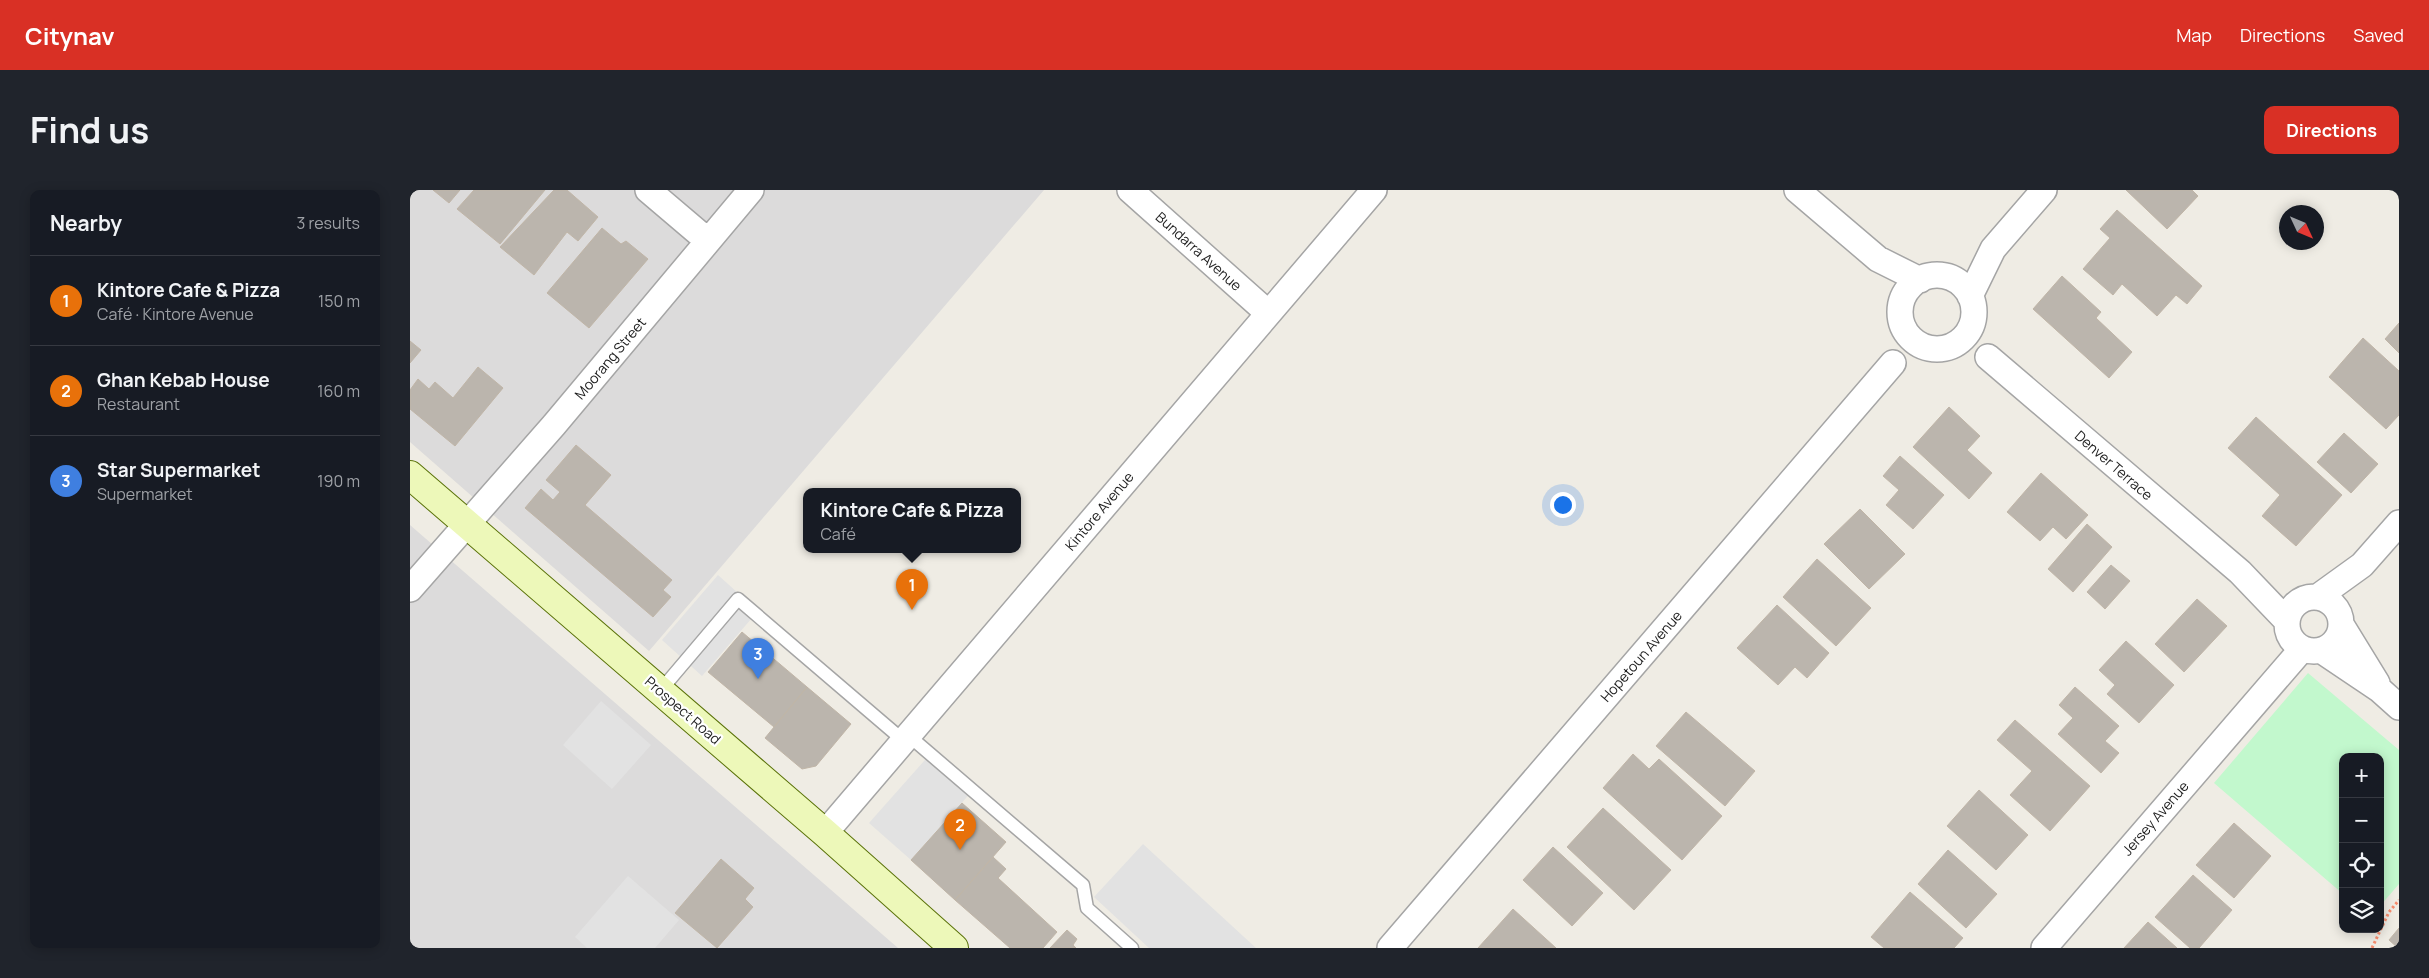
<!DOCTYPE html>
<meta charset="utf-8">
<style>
body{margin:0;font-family:Manrope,sans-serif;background:#20242c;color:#f1f3f6}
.controls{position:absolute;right:15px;bottom:15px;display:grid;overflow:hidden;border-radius:10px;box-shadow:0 2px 12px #0003}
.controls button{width:45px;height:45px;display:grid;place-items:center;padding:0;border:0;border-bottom:1px solid #363941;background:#171b24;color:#f1f3f6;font:25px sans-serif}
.compass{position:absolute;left:1869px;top:15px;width:45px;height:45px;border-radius:50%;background:#171b24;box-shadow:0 2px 12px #0003;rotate:134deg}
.you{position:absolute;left:1152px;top:314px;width:18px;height:18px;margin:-12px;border:4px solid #fff;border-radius:50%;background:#1a73e8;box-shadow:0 0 0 8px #1a73e833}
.badge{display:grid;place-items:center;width:32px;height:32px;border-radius:50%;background:#d93025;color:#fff;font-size:16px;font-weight:700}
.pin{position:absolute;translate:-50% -41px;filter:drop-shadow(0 1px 2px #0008)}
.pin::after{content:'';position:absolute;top:26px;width:18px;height:15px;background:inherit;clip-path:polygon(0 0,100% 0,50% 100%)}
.popup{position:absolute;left:393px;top:298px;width:218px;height:65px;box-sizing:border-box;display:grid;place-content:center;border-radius:10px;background:#171b24;filter:drop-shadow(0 1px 4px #0005);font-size:16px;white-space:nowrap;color:#9ea1a6}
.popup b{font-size:19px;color:#f1f3f6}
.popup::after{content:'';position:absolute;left:50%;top:100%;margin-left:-10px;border:10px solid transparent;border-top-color:#171b24}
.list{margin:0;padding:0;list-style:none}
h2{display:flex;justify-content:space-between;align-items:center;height:65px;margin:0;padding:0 20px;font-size:21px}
h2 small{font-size:16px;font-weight:400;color:#9ea1a6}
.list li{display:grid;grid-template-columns:32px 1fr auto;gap:15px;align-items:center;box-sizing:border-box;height:90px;padding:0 20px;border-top:1px solid #363941}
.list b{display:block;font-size:19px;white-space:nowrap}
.list p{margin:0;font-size:16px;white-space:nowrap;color:#9ea1a6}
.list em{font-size:16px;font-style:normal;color:#9ea1a6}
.icon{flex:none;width:28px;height:28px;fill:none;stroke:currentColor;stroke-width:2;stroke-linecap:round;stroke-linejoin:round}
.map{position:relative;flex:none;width:1989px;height:758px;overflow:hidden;border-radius:10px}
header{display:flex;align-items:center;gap:30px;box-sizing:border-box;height:70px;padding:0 25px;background:#d93025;color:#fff}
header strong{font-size:24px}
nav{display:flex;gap:28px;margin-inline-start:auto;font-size:18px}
.intro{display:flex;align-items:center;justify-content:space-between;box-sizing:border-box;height:120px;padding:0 30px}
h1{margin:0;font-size:35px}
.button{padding:12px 22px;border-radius:10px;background:#d93025;color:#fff;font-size:18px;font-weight:700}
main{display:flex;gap:30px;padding:0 30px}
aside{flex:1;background:#171b24;border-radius:10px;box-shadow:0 2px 12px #0003}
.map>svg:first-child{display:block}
.residential{fill:#dcdbdb}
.park{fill:#c2f8cd}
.parking{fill:#e2e2e2}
.building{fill:#bbb5ad;stroke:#c0b5a7}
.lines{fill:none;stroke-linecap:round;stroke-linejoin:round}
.service-casing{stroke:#a5a5a5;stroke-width:15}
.minor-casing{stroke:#a5a5a5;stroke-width:28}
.secondary-casing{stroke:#5a7208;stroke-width:30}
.path{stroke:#f68c6e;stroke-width:3;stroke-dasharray:2.5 2.5;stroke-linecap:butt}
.service{stroke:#fff;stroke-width:12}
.minor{stroke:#fff;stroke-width:25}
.secondary{stroke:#edf8b9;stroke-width:28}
.labels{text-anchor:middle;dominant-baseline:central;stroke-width:4.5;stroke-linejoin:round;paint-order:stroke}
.street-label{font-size:14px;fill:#1e1e1e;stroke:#fff}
</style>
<header>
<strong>Citynav</strong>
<nav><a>Map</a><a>Directions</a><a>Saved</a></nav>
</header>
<div class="intro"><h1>Find us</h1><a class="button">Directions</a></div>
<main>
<aside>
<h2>Nearby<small>3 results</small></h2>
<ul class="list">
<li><span class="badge" style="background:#e8710a">1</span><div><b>Kintore Cafe &amp; Pizza</b><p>Café · Kintore Avenue</p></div><em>150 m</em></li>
<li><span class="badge" style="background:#e8710a">2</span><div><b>Ghan Kebab House</b><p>Restaurant</p></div><em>160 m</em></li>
<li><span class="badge" style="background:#3f7fe0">3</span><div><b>Star Supermarket</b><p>Supermarket</p></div><em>190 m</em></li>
</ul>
</aside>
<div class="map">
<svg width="1989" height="758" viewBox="0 0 1989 758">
<rect width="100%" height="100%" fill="#efece4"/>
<path class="residential" d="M 0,0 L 634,0 L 239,461 L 0,252 Z
M 0,335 L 488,758 L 0,758 Z"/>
<path class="park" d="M 1898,483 L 1989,560 L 1989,694 L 1970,716 L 1970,567 L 1933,567 L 1933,704 L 1804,593 Z"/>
<path class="parking" d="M 308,385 L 348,421 L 292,486 L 252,450 Z
M 191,511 L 241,555 L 202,599 L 153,555 Z
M 522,562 L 564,599 L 501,670 L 459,633 Z
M 733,654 L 846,758 L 739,758 L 684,707 Z
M 218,686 L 269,730 L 245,758 L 177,758 L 165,747 Z"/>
<path class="building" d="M 23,0 L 50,0 L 39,13 Z
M 64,0 L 135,0 L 90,54 L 47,19 Z
M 144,0 L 157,0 L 188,27 L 168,51 L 157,42 L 124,85 L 90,57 Z
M 1716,0 L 1782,0 L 1788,6 L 1757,39 Z
M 1707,20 L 1792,96 L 1777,114 L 1766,105 L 1747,126 L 1712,94 L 1703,105 L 1673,79 L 1700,48 L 1690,39 Z
M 192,38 L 211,54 L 216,51 L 238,69 L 179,138 L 137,103 Z
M 1652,86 L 1691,122 L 1686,128 L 1722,162 L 1699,188 L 1623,119 Z
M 1989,133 L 1989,163 L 1975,149 Z
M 1953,148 L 1989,181 L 1989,225 L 1976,239 L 1919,187 Z
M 0,151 L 11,160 L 0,173 Z
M 68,177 L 93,198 L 45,256 L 0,219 L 0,200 L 8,189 L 19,199 L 25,192 L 43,208 Z
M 1539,217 L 1570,246 L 1557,260 L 1582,283 L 1559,309 L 1503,257 Z
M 1846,227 L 1932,305 L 1886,356 L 1852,326 L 1870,305 L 1818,258 Z
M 1934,243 L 1968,274 L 1941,303 L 1907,272 Z
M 166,255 L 201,285 L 175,315 L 262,390 L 253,400 L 261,407 L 243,427 L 115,318 L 131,299 L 143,310 L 150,302 L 136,290 Z
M 1490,266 L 1534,305 L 1503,339 L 1476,315 L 1489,300 L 1473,286 Z
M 1631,283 L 1678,325 L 1656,349 L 1643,337 L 1630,351 L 1597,322 Z
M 1450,319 L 1495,364 L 1459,399 L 1414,354 Z
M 1677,334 L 1702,357 L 1663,402 L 1638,379 Z
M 1407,369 L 1461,418 L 1426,456 L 1373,407 Z
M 1701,375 L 1720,391 L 1695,419 L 1677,402 Z
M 1787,409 L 1817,436 L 1774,482 L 1745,454 Z
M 1367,415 L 1419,463 L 1397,488 L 1385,477 L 1368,495 L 1327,458 Z
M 332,442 L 397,497 L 364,537 L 298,482 Z
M 1716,451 L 1764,495 L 1729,533 L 1697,504 L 1705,495 L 1689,480 Z
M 397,497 L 441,534 L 406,576 L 392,579 L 355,548 Z
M 1665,497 L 1709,536 L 1695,551 L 1709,563 L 1691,583 L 1648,544 L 1663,528 L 1649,515 Z
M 1276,522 L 1345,581 L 1315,616 L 1246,556 Z
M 1605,530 L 1680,596 L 1640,641 L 1600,605 L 1622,581 L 1587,550 Z
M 1223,564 L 1239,579 L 1249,569 L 1312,626 L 1272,670 L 1193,598 Z
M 1569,600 L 1618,645 L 1586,680 L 1537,636 Z
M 552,613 L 596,652 L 545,710 L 501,670 Z
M 1193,618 L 1261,680 L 1224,720 L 1157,657 Z
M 1824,633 L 1861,666 L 1824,708 L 1786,675 Z
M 1143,657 L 1193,703 L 1162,736 L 1113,690 Z
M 1538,660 L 1587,704 L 1556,738 L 1508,694 Z
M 583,667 L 596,679 L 588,688 L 647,742 L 633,758 L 600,758 L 545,710 Z
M 311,669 L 344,698 L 335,709 L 343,717 L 307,758 L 265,723 Z
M 1783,685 L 1822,720 L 1789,758 L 1780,758 L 1745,727 Z
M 1500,702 L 1553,748 L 1544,758 L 1474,758 L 1461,747 Z
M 1103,719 L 1146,758 L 1068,758 Z
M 1738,732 L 1767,758 L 1714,758 Z
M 1989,738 L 1989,758 L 1988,758 L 1979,750 Z
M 657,740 L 667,749 L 663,755 L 666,758 L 640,758 Z"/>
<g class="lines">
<g class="service-casing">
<path id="service" d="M 250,501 L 328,409 L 494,551
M 498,545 L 673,695 L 677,718 L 722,758"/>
</g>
<g class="minor-casing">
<path id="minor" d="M 238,0 L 298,51
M 720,0 L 858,123
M 1387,0 L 1468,69 L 1510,90
M1490 122a37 37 0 1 1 74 0a37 37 0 1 1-74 0Z
M 1560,106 L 1583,59 L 1634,0
M 1578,167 L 1830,382 L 1876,430
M 0,399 L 144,235 L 341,0
M 1909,406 L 1952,375 L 1989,333
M1877 434a27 27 0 1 1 54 0a27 27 0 1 1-54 0Z
M 1932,436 L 1967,493
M 1912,461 L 1970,500 L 1989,517
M 415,643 L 964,0
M 980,758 L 1483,173
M 1634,758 L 1892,459"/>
</g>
<g class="secondary-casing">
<path id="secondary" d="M 0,285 L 415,643 L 544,758"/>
</g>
<path class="path" d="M 1962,758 L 1979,722 L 1989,710"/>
<use href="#service" class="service"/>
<use href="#minor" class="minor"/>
<use href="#secondary" class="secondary"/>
</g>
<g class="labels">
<g class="street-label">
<text transform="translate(789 61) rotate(42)">Bundarra Avenue</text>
<text transform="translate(200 168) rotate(-50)">Moorang Street</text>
<text transform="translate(1704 275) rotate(41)">Denver Terrace</text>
<text transform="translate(689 321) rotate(-50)">Kintore Avenue</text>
<text transform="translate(1231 466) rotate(-49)">Hopetoun Avenue</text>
<text transform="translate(273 520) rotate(41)">Prospect Road</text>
<text transform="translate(1745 628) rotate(-49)">Jersey Avenue</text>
</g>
</g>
</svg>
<div class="controls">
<button>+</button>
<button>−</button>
<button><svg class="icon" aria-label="locate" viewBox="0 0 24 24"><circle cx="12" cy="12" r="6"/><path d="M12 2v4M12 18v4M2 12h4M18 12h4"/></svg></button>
<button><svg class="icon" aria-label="layers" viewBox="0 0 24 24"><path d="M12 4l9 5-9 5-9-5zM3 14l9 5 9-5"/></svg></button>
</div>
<svg class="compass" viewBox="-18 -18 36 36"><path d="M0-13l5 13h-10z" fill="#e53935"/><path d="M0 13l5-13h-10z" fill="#9ea1a6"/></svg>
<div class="you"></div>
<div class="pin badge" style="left:502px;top:420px;background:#e8710a">1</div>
<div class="popup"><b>Kintore Cafe &amp; Pizza</b>Café</div>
<div class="pin badge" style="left:550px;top:660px;background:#e8710a">2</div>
<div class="pin badge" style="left:348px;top:489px;background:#3f7fe0">3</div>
</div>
</main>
